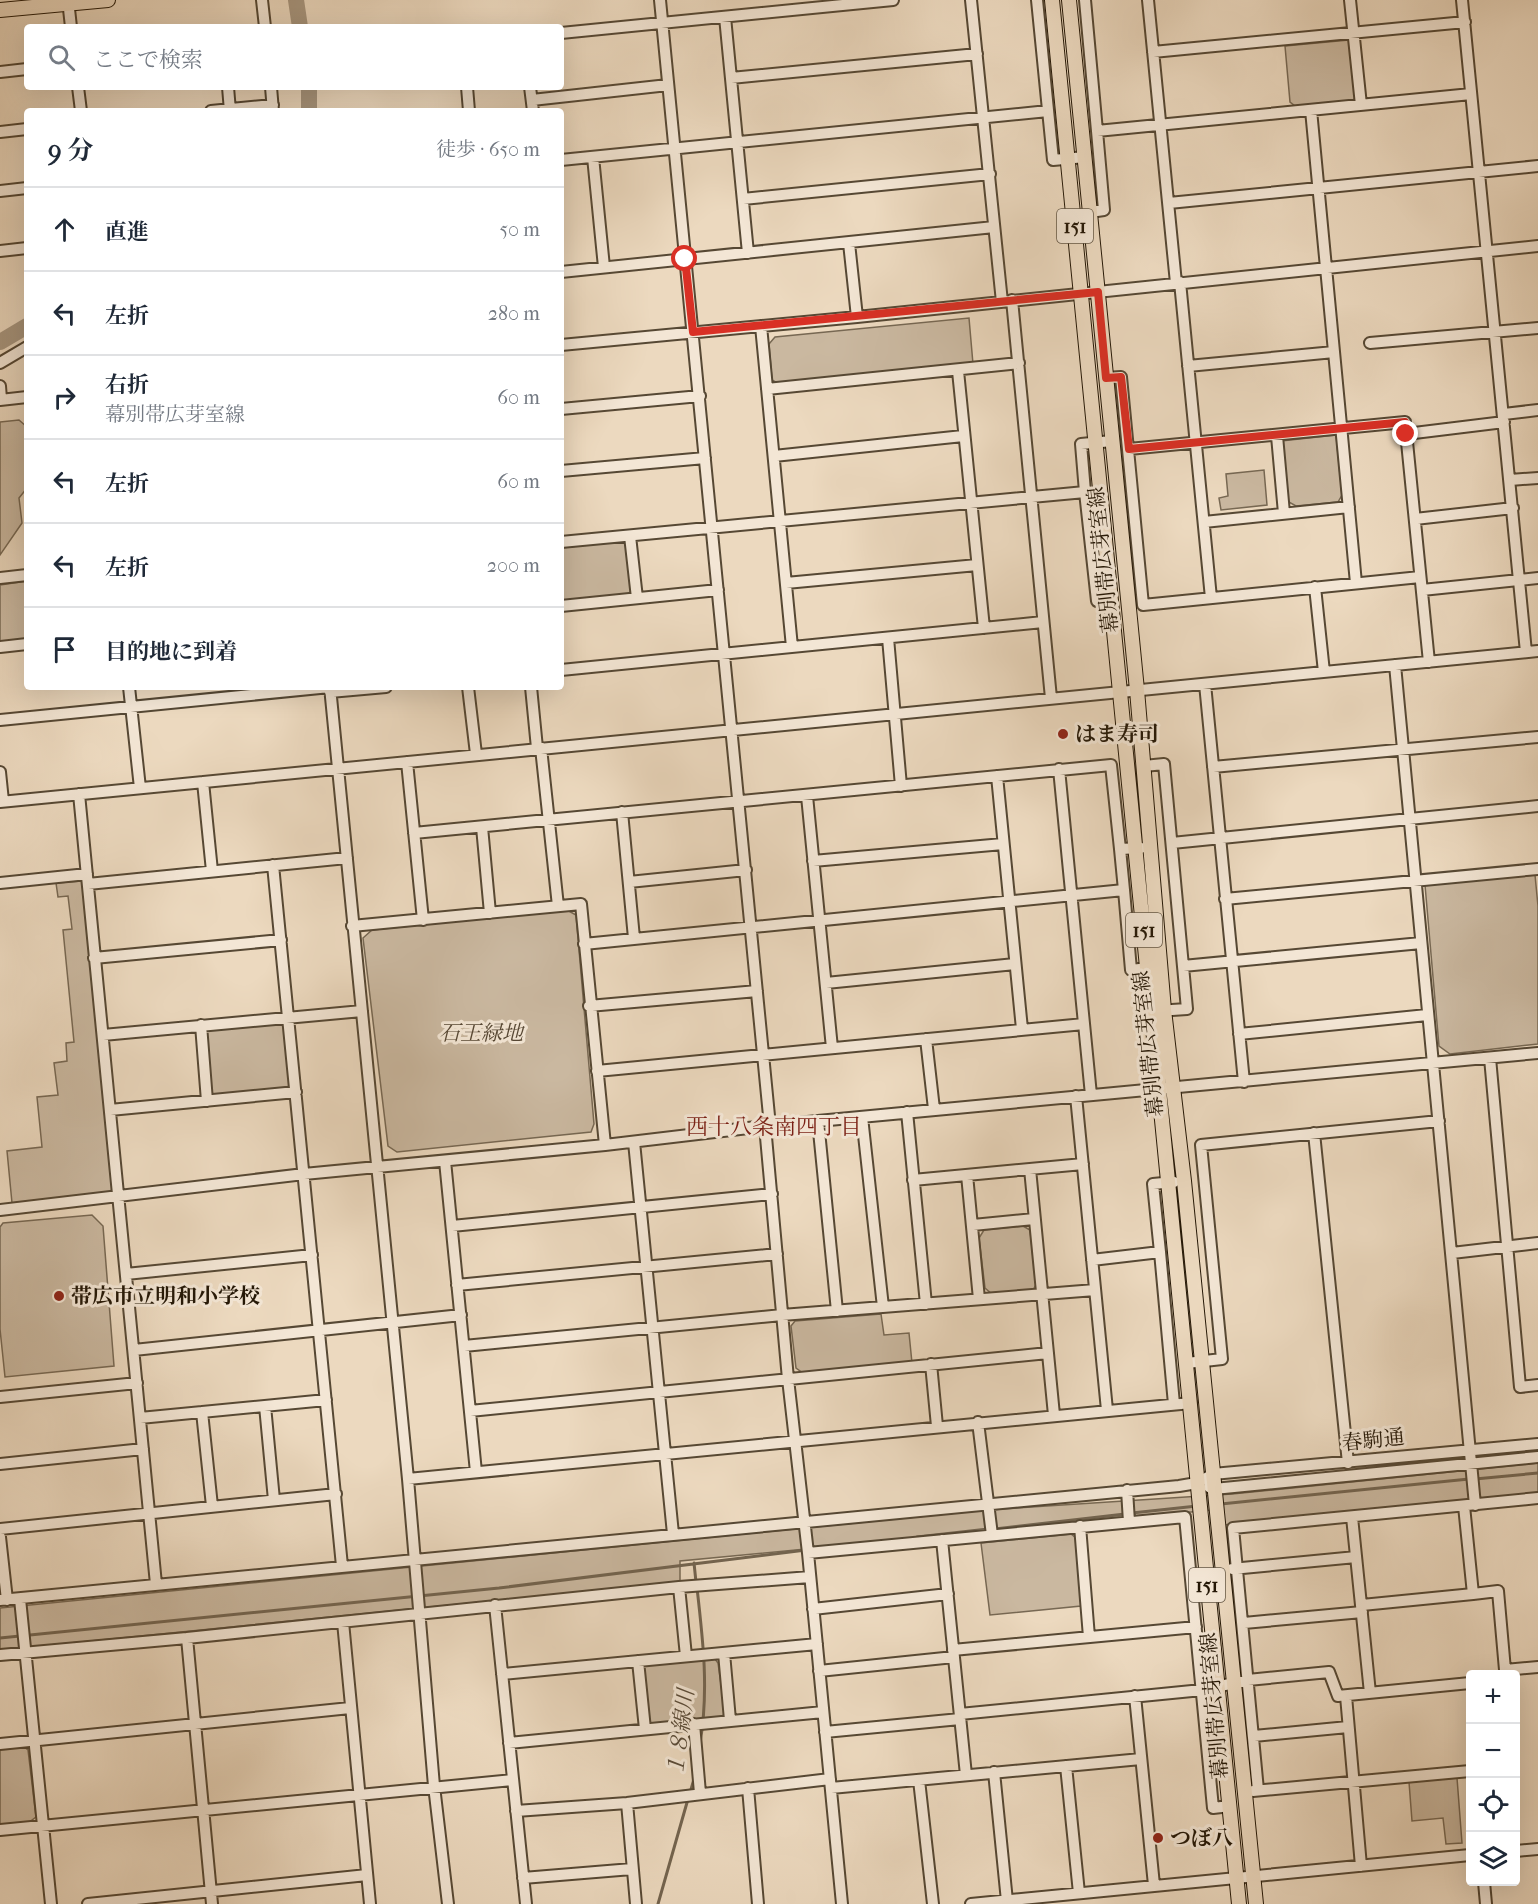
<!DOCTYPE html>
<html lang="ja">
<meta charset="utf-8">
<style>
body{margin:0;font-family:"IM FELL French Canon","Noto Serif JP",serif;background:#f2f2f3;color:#1f2937}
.controls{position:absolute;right:18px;bottom:18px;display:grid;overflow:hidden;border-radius:6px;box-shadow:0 6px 24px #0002}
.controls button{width:54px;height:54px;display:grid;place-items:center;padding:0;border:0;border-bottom:2px solid #e0e1e3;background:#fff;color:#1f2937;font:30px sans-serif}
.stop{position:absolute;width:18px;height:18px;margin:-14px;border:4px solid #d93025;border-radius:50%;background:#fff}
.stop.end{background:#d93025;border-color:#fff;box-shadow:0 2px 6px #0008}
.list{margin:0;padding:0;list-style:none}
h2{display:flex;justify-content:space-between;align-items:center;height:78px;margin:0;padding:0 24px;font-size:26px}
h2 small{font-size:20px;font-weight:400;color:#747a83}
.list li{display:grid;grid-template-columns:39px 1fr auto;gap:18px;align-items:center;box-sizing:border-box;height:84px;padding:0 24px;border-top:2px solid #e0e1e3}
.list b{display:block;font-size:22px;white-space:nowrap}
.list p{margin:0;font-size:20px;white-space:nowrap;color:#747a83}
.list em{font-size:20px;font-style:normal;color:#747a83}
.icon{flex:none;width:33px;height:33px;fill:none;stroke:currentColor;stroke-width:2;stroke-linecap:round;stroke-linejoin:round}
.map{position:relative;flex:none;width:1538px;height:1904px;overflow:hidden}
.search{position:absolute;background:#fff;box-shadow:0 6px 24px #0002;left:24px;top:24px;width:540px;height:66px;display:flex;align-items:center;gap:15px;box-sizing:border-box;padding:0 21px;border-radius:6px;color:#747a83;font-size:22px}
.panel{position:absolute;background:#fff;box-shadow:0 6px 24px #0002;left:24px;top:108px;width:540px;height:582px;border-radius:6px}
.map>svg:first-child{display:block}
.green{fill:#cab8a0;stroke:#776853;stroke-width:1.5}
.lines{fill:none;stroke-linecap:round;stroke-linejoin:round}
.stream{stroke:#73644f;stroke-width:3}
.river{stroke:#a89780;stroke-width:16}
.minor-casing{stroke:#564834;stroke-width:14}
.major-casing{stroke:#241706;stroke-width:16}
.minor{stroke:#f3e6d5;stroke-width:10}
.major{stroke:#ecd9bf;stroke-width:14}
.route{stroke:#d93025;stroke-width:8}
.poi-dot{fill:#8f2418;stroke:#f3e6d5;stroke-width:2}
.labels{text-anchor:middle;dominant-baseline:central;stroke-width:6;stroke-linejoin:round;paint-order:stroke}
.shield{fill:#f3e6d5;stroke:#625544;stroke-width:1.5}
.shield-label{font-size:20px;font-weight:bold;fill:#241706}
.street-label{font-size:21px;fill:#241706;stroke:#f3e6d5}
.poi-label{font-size:21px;font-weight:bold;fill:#241706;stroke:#f3e6d5;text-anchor:start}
.park-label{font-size:21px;font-style:italic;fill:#564734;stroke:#f3e6d5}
.neighbourhood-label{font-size:22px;fill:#7a1f14;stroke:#f3e6d5}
.water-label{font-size:22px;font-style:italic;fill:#594a37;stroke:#f3e6d5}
</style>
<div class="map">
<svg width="1538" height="1904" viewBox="0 0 1538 1904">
<rect width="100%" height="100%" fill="#ecd9bf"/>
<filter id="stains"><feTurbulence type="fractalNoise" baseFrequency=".00333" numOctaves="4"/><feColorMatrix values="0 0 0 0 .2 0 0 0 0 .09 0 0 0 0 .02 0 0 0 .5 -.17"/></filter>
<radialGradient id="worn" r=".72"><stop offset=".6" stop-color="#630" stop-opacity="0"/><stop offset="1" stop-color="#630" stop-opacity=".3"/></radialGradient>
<path class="green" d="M 1349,40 L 1355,98 L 1351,103 L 1299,109 L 1290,102 L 1285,46 Z
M 969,318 L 973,364 L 781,385 L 772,380 L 769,344 L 775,337 Z
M 19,420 L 27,427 L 27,488 L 19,498 L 22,523 L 0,555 L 0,422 Z
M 1336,435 L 1342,495 L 1338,502 L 1296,506 L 1287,501 L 1281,441 Z
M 1264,470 L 1267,505 L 1221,510 L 1219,498 L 1228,496 L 1226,474 Z
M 620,541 L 627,544 L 632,589 L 629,594 L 561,602 L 561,548 Z
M 27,581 L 27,640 L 0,643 L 0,585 Z
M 1535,875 L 1538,906 L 1538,1044 L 1450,1054 L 1439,1046 L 1425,885 Z
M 82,881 L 112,1189 L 110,1193 L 12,1203 L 7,1151 L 42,1147 L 37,1097 L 58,1095 L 54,1063 L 67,1061 L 66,1043 L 74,1042 L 63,930 L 72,929 L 68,896 L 58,897 L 56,883 Z
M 567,910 L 576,915 L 594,1124 L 591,1132 L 397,1152 L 388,1146 L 363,938 L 372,930 Z
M 279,1022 L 285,1026 L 291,1083 L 286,1089 L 217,1096 L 211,1092 L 205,1031 Z
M 92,1215 L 103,1226 L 114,1366 L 5,1377 L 0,1329 L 0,1227 L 3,1223 Z
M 1023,1226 L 1030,1230 L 1036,1285 L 1033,1290 L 992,1294 L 985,1288 L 979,1238 L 984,1230 Z
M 881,1314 L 884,1335 L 909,1333 L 912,1363 L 803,1373 L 796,1368 L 791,1326 L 795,1321 Z
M 1538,1463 L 1538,1493 L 1224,1525 L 1222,1509 L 680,1561 L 680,1582 L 0,1650 L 0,1608 L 986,1510 L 1232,1494 Z
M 1071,1534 L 1076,1538 L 1081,1606 L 990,1615 L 981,1543 Z
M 715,1659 L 718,1663 L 725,1713 L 721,1718 L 653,1726 L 649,1722 L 643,1665 Z
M 23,1746 L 28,1750 L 36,1817 L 28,1823 L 0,1826 L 0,1748 Z
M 1457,1778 L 1462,1843 L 1446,1844 L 1443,1818 L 1412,1821 L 1409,1782 Z"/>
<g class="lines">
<path class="stream" d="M 1475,1479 L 1538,1473
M 1221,1504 L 1469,1479
M 1132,1513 L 1197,1506
M 995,1529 L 1125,1514
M 917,1537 L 988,1529
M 694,1563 L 696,1582
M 697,1588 C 703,1640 709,1691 700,1743
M 0,1638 L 499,1588 L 806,1550
M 690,1793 L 694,1779
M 658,1904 L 688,1799"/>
<path class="river" d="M 296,0 L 300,27
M 309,111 L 309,87
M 0,342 L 27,326"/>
<g class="minor-casing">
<path id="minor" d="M 68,0 L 71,27
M 262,0 L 265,27
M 660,0 L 770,1126
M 971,0 L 1002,302
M 1037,0 L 1053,160 L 1085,157
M 1085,0 L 1097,131
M 1148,0 L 1176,283
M 1350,0 L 1361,105
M 1462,0 L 1526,652
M 725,17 L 748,253
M 561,33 L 893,0
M 1153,52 L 1465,22
M 0,72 L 27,69
M 731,78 L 977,54
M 78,87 L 81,111
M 228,87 L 230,111
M 271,87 L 273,111
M 467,87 L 469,111
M 530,87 L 533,111
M 532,100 L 668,85
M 1311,110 L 1356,583
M 211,111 L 273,105
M 0,132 L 27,129
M 593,157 L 604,267
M 561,160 L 1048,111
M 0,191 L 27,188
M 743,199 L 990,174
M 1169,203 L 1538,166
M 1090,212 L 1104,210 L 1097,131 L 1471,94
M 849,243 L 857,317
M 0,251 L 27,248
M 561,272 L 994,227
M 1180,282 L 1211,598
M 1012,300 L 1051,698
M 761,326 L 792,647
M 1370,343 L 1538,328
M 561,345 L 857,317 L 1538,246
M 0,363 L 27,347
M 1188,366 L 1334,352
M 958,371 L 984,628
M 1106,378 L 1121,377 L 1143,605 L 1420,577
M 0,386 L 1,399
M 767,389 L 1019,363
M 0,400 L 27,397
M 561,409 L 700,396
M 1504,414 L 1538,410
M 1406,434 L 1504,422
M 1277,436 L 1284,513
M 1129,449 L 1405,422 L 1429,662
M 774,456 L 963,436
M 561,471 L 705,458
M 1510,480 L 1538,478
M 1085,492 L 1097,601 L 1111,600
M 1415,519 L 1513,508
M 1204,522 L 1349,507
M 630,536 L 637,598
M 561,542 L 1085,492 L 1081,444 L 1112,441
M 0,578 L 27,575
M 786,583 L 977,565
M 1315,587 L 1324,672
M 1422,590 L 1538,578
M 561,606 L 718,590
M 888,638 L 901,786
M 0,647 L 27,644
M 1395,665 L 1475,1505
M 561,670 L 1043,622
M 1205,684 L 1244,1082
M 129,687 L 140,788
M 468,687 L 476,754
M 531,687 L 537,748
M 330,692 L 386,687
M 0,720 L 330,687 L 408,1479 L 434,1786 L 448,1904
M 541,748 L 558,906
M 407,762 L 423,920
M 1144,766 L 1164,764 L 1187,1009 L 1157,1011
M 1213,767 L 1538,737
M 1059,769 L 1091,1095
M 0,772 L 3,801
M 997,776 L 1022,1029
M 203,782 L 212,871
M 79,794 L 156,1584
M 807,796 L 832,1048
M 0,802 L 1538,651
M 622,812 L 634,938
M 482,827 L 490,913
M 414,833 L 1111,765 L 1120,849 L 1141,848
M 1172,843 L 1538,806
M 813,861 L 1003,844
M 273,865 L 342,1566
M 629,882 L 746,870
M 0,883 L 87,874
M 88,884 L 347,858
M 1124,890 L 1131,970 L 1148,968
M 1225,899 L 1538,869
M 352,926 L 581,904 L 605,1145
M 584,944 L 1124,890 L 1120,849
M 94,958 L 281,940
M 1183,966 L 1421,943
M 826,983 L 1015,964
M 589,1006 L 757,991
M 201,1025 L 207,1101
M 1239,1034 L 1427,1015
M 103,1035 L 362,1011
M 926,1039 L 934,1109
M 1490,1058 L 1520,1387 L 1538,1385
M 597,1071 L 1084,1024
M 1076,1096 L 1107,1410
M 110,1110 L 296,1092
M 907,1112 L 926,1304
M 862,1117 L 883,1307
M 818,1121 L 837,1311
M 765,1126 L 788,1379 L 808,1553 L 842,1904
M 1314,1133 L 1348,1463
M 634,1142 L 673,1534
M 445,1161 L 476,1472
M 1030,1169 L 1054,1415
M 967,1175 L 979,1299
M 913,1180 L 1083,1164
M 0,1210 L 304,1174 L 605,1145 L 765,1126 L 1538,1053
M 973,1225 L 1034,1219
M 452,1226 L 772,1194
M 1160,1252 L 1174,1404
M 1452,1253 L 1538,1243
M 1092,1260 L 1160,1252 L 1153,1184 L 1174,1182
M 126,1274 L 312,1255
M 457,1285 L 777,1254
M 464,1346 L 782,1315 L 1095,1290
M 134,1350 L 461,1315
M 1187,1363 L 1222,1359 L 1201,1145 L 1439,1121
M 931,1364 L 937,1426
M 0,1397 L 137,1383
M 265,1406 L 274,1500
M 470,1411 L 1048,1353
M 202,1412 L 212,1506
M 140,1418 L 326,1400
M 978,1422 L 992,1535
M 0,1464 L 143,1449
M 408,1479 L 1191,1403
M 1209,1487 L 1214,1489 L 1538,1457
M 1127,1490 L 1129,1522
M 1352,1517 L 1370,1693
M 1080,1526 L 1089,1637
M 0,1529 L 336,1494
M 0,1537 L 7,1600
M 942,1540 L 966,1775
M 808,1553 L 1185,1517 L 1213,1808 L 1230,1806
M 1232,1569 L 1356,1557
M 679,1587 L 686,1656
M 1473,1594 L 1498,1591 L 1505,1670
M 20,1599 L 51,1904
M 0,1600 L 1179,1486 L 1197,1483 L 1213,1474 L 1538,1444
M 495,1605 L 526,1904
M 1362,1605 L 1473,1594 L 1464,1506
M 813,1609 L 948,1594
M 343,1622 L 370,1904
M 1244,1623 L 1362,1612
M 187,1638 L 212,1904
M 953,1650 L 1196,1627
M 724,1653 L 730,1720
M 0,1655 L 187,1638 L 679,1587 L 810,1577
M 638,1661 L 645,1729
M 819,1671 L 954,1657
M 502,1674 L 817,1644
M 1506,1674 L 1505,1670 L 1538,1667
M 1135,1696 L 1154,1885
M 1346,1696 L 1361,1866
M 960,1714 L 1202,1690 L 1248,1680 L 1329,1672 L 1338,1696 L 1470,1683
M 694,1724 L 700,1793
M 825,1732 L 960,1719
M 1254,1736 L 1348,1727
M 509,1743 L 823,1712
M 0,1744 L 350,1708
M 1066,1766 L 1079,1893
M 994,1772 L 1007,1901
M 919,1780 L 933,1904
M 748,1788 L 758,1904
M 831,1788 L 1141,1759
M 1258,1790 L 1233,1528 L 1538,1498
M 1253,1791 L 1470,1771
M 627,1803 L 636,1904
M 516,1811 L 627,1803 L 830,1779
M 0,1830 L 513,1780
M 1516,1851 L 1538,1849
M 523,1878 L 632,1869
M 1484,1882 L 1486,1904
M 88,1904 L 367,1875
M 971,1904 L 1470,1855"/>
</g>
<g class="major-casing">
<path id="major" d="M 1052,0 L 1239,1904
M 1069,0 L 1137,690 L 1164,1010 L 1184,1181 L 1256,1904
M 0,10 L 108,0"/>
</g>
<use href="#minor" class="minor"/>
<use href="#major" class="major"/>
</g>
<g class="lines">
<path class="route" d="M 685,259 L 693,332 L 1098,292 L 1106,378 L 1121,377 L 1129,449 L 1405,422 L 1406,434"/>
</g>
<g class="poi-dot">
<circle cx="1063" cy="734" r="6"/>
<circle cx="59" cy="1296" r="6"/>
<circle cx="1158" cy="1838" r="6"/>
</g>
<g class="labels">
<g class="shield">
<rect x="1057" y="209" width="36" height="34" rx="4.5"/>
<rect x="1126" y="913" width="36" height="34" rx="4.5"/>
<rect x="1189" y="1568" width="36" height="34" rx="4.5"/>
</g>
<g class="shield-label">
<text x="1075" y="226">151</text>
<text x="1144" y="930">151</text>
<text x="1207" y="1585">151</text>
</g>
<g class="street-label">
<text transform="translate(1103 560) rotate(-96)">幕別帯広芽室線</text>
<text transform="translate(1148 1044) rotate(-96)">幕別帯広芽室線</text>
<text transform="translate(1373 1440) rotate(-6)">春駒通</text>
<text transform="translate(1214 1706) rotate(-95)">幕別帯広芽室線</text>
</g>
<g class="poi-label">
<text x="1075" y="734">はま寿司</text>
<text x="71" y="1296">帯広市立明和小学校</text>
<text x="1170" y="1838">つぼ八</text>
</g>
<g class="park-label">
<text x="481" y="1033">石王緑地</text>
</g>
<g class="neighbourhood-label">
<text x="774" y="1127">西十八条南四丁目</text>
</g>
<g class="water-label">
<text transform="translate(681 1733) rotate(-83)">１８線川</text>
</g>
</g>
<rect width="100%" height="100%" filter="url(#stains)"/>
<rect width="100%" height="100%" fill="url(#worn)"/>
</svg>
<div class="controls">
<button>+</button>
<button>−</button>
<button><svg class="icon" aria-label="locate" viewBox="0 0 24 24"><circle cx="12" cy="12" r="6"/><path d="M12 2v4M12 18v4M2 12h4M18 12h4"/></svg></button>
<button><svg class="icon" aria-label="layers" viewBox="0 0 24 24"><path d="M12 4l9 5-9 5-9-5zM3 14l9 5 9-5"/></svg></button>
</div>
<div class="stop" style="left:685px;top:259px"></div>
<div class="stop end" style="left:1406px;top:434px"></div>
<div class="search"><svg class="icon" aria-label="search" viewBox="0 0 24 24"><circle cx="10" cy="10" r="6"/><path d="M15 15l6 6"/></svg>ここで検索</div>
<section class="panel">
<h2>9 分<small>徒歩 · 650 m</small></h2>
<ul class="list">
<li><svg class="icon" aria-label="ahead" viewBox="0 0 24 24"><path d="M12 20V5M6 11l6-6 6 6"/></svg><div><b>直進</b></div><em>50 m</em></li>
<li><svg class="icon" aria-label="left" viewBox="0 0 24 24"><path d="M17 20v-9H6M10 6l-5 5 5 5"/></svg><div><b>左折</b></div><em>280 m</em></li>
<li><svg class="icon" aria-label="right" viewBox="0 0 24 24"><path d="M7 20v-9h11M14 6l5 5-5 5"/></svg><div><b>右折</b><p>幕別帯広芽室線</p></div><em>60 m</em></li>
<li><svg class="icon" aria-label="left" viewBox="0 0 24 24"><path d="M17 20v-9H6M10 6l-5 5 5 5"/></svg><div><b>左折</b></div><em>60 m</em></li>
<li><svg class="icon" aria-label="left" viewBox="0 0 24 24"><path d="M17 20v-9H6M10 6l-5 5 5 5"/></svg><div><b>左折</b></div><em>200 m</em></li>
<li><svg class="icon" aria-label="arrive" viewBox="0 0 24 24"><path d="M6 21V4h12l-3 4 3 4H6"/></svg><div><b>目的地に到着</b></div></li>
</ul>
</section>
</div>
